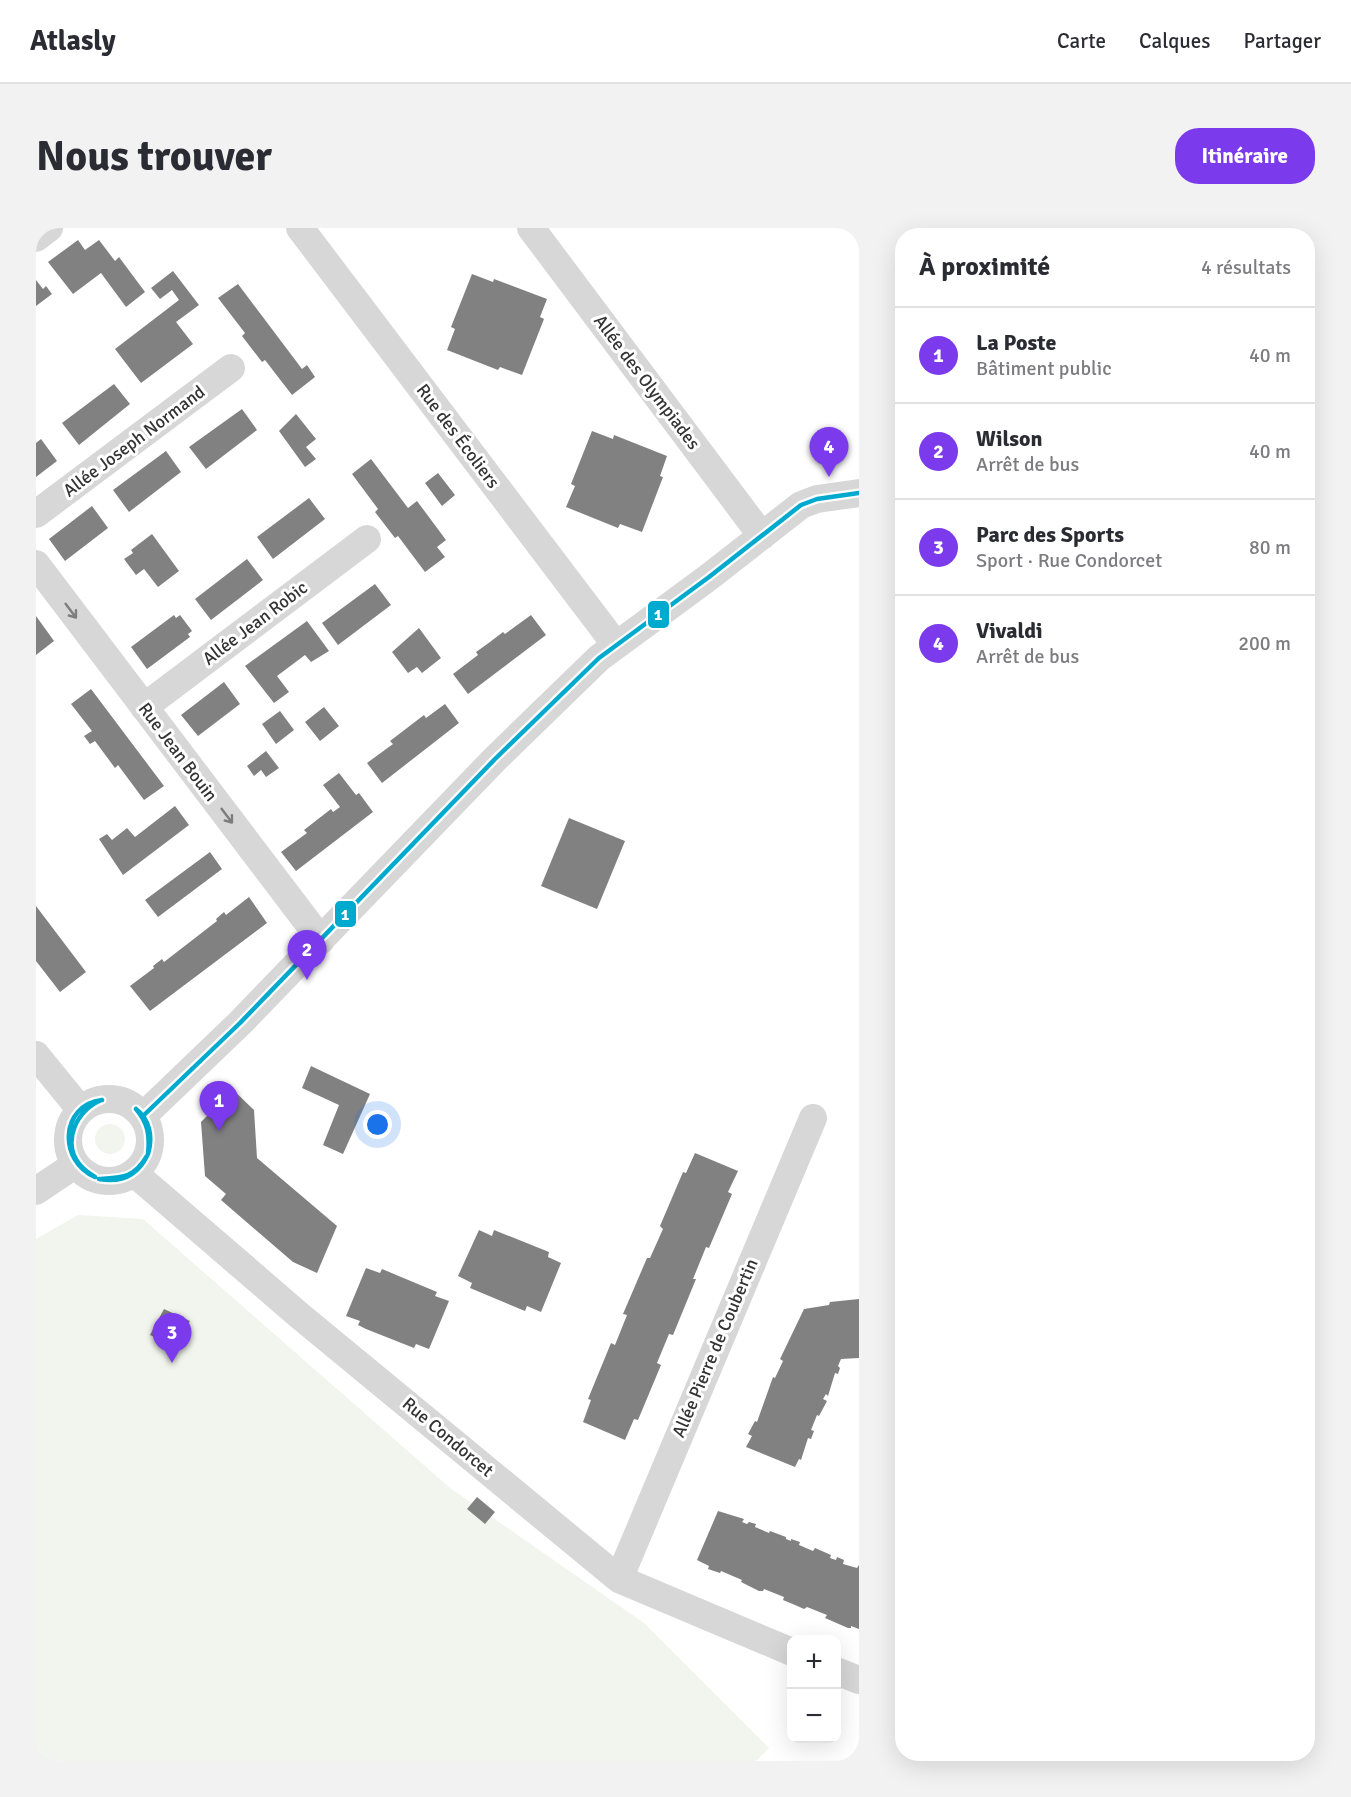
<!DOCTYPE html>
<html lang="fr">
<meta charset="utf-8">
<style>
body{margin:0;font-family:Signika,sans-serif;background:#f2f2f3;color:#2b2b33}
.controls{position:absolute;right:18px;bottom:18px;display:grid;overflow:hidden;border-radius:12px;box-shadow:0 6px 24px #0002}
.controls button{width:54px;height:54px;display:grid;place-items:center;padding:0;border:0;border-bottom:2px solid #e1e1e2;background:#fff;color:#2b2b33;font:30px sans-serif}
.you{position:absolute;left:342px;top:897px;width:21px;height:21px;margin:-15px;border:4px solid #fff;border-radius:50%;background:#1a73e8;box-shadow:0 0 0 9px #1a73e833}
.badge{display:grid;place-items:center;width:39px;height:39px;border-radius:50%;background:#7c3aed;color:#fff;font-size:20px;font-weight:700}
.pin{position:absolute;translate:-50% -50px;filter:drop-shadow(0 2px 3px #0008)}
.pin::after{content:'';position:absolute;top:32px;width:21px;height:18px;background:inherit;clip-path:polygon(0 0,100% 0,50% 100%)}
.list{margin:0;padding:0;list-style:none}
h2{display:flex;justify-content:space-between;align-items:center;height:78px;margin:0;padding:0 24px;font-size:26px}
h2 small{font-size:20px;font-weight:400;color:#7c7c81}
.list li{display:grid;grid-template-columns:39px 1fr auto;gap:18px;align-items:center;box-sizing:border-box;height:96px;padding:0 24px;border-top:2px solid #e1e1e2}
.list b{display:block;font-size:22px;white-space:nowrap}
.list p{margin:0;font-size:20px;white-space:nowrap;color:#7c7c81}
.list em{font-size:20px;font-style:normal;color:#7c7c81}
.map{position:relative;flex:none;width:823px;height:1533px;overflow:hidden;border-radius:24px}
header{display:flex;align-items:center;gap:36px;box-sizing:border-box;height:84px;padding:0 30px;background:#fff;border-bottom:2px solid #e1e1e2}
header strong{font-size:28px}
nav{display:flex;gap:33px;margin-inline-start:auto;font-size:21px}
.intro{display:flex;align-items:center;justify-content:space-between;box-sizing:border-box;height:144px;padding:0 36px}
h1{margin:0;font-size:42px}
.button{padding:15px 27px;border-radius:24px;background:#7c3aed;color:#fff;font-size:21px;font-weight:700}
main{display:flex;gap:36px;padding:0 36px}
aside{flex:1;background:#fff;border-radius:24px;box-shadow:0 6px 24px #0002}
.map>svg:first-child{display:block}
.green{fill:#f1f5ed}
.building{fill:#818181}
.lines{fill:none;stroke-linecap:round;stroke-linejoin:round}
.street{stroke:#d7d7d7;stroke-width:28}
.bus-1-casing{stroke:#fff;stroke-width:9}
.bus-1{stroke:#00a9ce;stroke-width:4.5}
.oneway{stroke:#7d7d7d}
.labels{text-anchor:middle;dominant-baseline:central;stroke-width:6;stroke-linejoin:round;paint-order:stroke}
.street-label{font-size:18px;fill:#333;stroke:#fff}
.line-badge{stroke:#fff;stroke-width:2}
.badge-label{font-size:16px;text-anchor:middle;font-weight:bold;fill:#fff}
</style>
<header>
<strong>Atlasly</strong>
<nav><a>Carte</a><a>Calques</a><a>Partager</a></nav>
</header>
<div class="intro"><h1>Nous trouver</h1><a class="button">Itinéraire</a></div>
<main>
<div class="map">
<svg width="823" height="1533" viewBox="0 0 823 1533">
<rect width="100%" height="100%" fill="#fff"/>
<path class="green" d="M59 911a15 15 0 1 1 30 0a15 15 0 1 1-30 0Z
M 42,987 L 107,991 L 414,1260 L 608,1395 L 733,1520 L 720,1533 L 0,1533 L 0,1011 Z"/>
<path class="building" d="M 42,12 L 49,22 L 63,12 L 79,33 L 83,29 L 109,64 L 90,79 L 65,45 L 37,66 L 12,34 Z
M 137,43 L 163,77 L 140,94 L 157,116 L 105,155 L 79,121 L 143,72 L 136,62 L 124,71 L 115,60 Z
M 436,46 L 457,54 L 458,51 L 511,71 L 504,89 L 508,91 L 486,147 L 464,139 L 462,142 L 411,122 L 419,101 L 415,99 Z
M 0,52 L 7,61 L 10,58 L 16,66 L 0,78 Z
M 202,56 L 266,141 L 271,137 L 279,149 L 256,167 L 229,132 L 226,134 L 206,108 L 209,105 L 182,70 Z
M 78,156 L 94,176 L 43,217 L 26,195 Z
M 206,181 L 221,202 L 170,241 L 153,219 Z
M 260,186 L 280,211 L 270,219 L 280,231 L 269,239 L 243,203 Z
M 556,203 L 577,211 L 578,207 L 631,228 L 624,248 L 627,249 L 606,304 L 584,296 L 582,300 L 530,279 L 539,258 L 535,256 Z
M 5,211 L 21,233 L 0,249 L 0,215 Z
M 130,223 L 145,244 L 93,284 L 77,262 Z
M 335,231 L 372,280 L 381,273 L 410,312 L 401,319 L 409,329 L 389,344 L 362,308 L 359,310 L 339,284 L 342,281 L 316,246 Z
M 402,245 L 419,267 L 406,278 L 389,255 Z
M 273,270 L 289,291 L 237,331 L 221,309 Z
M 56,278 L 72,300 L 29,333 L 13,311 Z
M 116,306 L 143,343 L 122,359 L 108,341 L 100,347 L 88,331 L 97,325 L 95,322 Z
M 211,331 L 227,352 L 175,392 L 159,371 Z
M 339,356 L 355,377 L 302,417 L 286,395 Z
M 138,387 L 140,390 L 144,387 L 156,403 L 152,406 L 154,409 L 111,441 L 95,419 Z
M 495,387 L 510,407 L 432,466 L 417,446 L 442,427 L 440,424 L 454,414 L 467,404 L 469,406 Z
M 0,388 L 18,413 L 0,427 Z
M 271,393 L 293,423 L 275,434 L 269,427 L 241,448 L 253,464 L 238,475 L 209,438 Z
M 383,400 L 405,430 L 386,445 L 381,439 L 372,445 L 356,424 Z
M 188,454 L 204,476 L 162,508 L 145,487 Z
M 55,461 L 128,558 L 108,572 L 82,537 L 79,540 L 59,513 L 54,516 L 48,508 L 56,503 L 35,476 Z
M 409,476 L 423,495 L 346,555 L 331,535 L 357,516 L 354,513 L 388,487 L 390,490 Z
M 288,479 L 303,498 L 284,513 L 269,494 Z
M 244,483 L 258,502 L 240,516 L 226,496 Z
M 230,523 L 243,540 L 230,549 L 225,542 L 218,548 L 211,538 Z
M 303,545 L 320,567 L 323,565 L 337,584 L 260,643 L 245,624 L 271,605 L 268,602 L 295,581 L 297,584 L 304,579 L 287,557 Z
M 139,578 L 153,597 L 87,647 L 63,611 L 71,606 L 76,612 L 91,600 L 99,609 Z
M 533,590 L 589,613 L 561,681 L 505,658 Z
M 174,624 L 186,641 L 122,689 L 109,672 Z
M 213,669 L 231,695 L 114,783 L 94,758 L 118,740 L 117,738 L 126,731 L 128,734 L 181,693 L 180,691 L 188,684 L 190,687 Z
M 0,678 L 50,744 L 24,764 L 0,733 Z
M 275,838 L 334,866 L 307,926 L 287,917 L 303,877 L 266,860 Z
M 192,857 L 218,882 L 221,930 L 301,998 L 281,1045 L 257,1034 L 185,972 L 190,966 L 169,948 L 165,894 L 181,878 L 176,873 Z
M 659,925 L 702,943 L 692,964 L 696,966 L 673,1020 L 670,1019 L 657,1051 L 660,1051 L 637,1107 L 633,1106 L 621,1135 L 625,1137 L 602,1192 L 598,1191 L 589,1212 L 547,1194 L 555,1172 L 552,1171 L 575,1115 L 579,1117 L 591,1087 L 587,1086 L 611,1030 L 614,1030 L 627,1001 L 624,998 L 647,944 L 650,945 Z
M 443,1002 L 456,1008 L 458,1002 L 513,1024 L 512,1029 L 525,1035 L 505,1084 L 491,1078 L 489,1083 L 434,1060 L 436,1055 L 422,1048 Z
M 330,1040 L 344,1045 L 346,1041 L 401,1064 L 399,1068 L 413,1073 L 393,1121 L 380,1116 L 378,1120 L 330,1101 L 322,1097 L 324,1093 L 310,1088 Z
M 823,1071 L 823,1130 L 805,1131 L 802,1138 L 804,1140 L 802,1146 L 799,1145 L 792,1168 L 790,1166 L 787,1171 L 791,1173 L 783,1188 L 781,1187 L 775,1202 L 778,1203 L 775,1211 L 772,1210 L 765,1232 L 763,1231 L 759,1239 L 710,1219 L 716,1208 L 712,1206 L 719,1193 L 721,1194 L 737,1149 L 739,1150 L 747,1133 L 744,1131 L 768,1081 L 793,1077 L 794,1074 Z
M 128,1081 L 154,1093 L 140,1119 L 114,1107 Z
M 441,1269 L 459,1284 L 449,1296 L 431,1281 Z
M 682,1283 L 708,1291 L 706,1294 L 711,1296 L 713,1294 L 720,1296 L 719,1299 L 733,1305 L 734,1303 L 750,1309 L 750,1311 L 755,1313 L 755,1311 L 764,1314 L 763,1317 L 777,1323 L 779,1320 L 795,1327 L 794,1330 L 800,1332 L 801,1329 L 808,1332 L 807,1336 L 821,1340 L 823,1337 L 823,1401 L 815,1398 L 815,1400 L 812,1400 L 789,1390 L 791,1387 L 771,1379 L 768,1381 L 759,1377 L 747,1372 L 748,1369 L 728,1361 L 727,1363 L 723,1363 L 705,1354 L 706,1352 L 685,1343 L 684,1345 L 672,1341 L 673,1338 L 661,1332 Z"/>
<g class="lines">
<path class="street" d="M 264,0 L 580,417
M 495,0 L 726,308
M 0,10 L 13,0
M 0,286 L 195,140
M 0,336 L 285,712
M 108,479 L 331,311
M 0,827 L 44,881
M32 912a41 41 0 1 1 82 0a41 41 0 1 1-82 0Z
M 108,887 L 204,795 L 459,531 L 563,430 L 673,349 L 765,277 L 781,271 L 823,265
M 98,945 L 264,1088 L 583,1351 L 756,1424
M 0,963 L 40,936
M 583,1351 L 777,890
M 800,1443 L 823,1452"/>
<g class="bus-1-casing">
<path id="bus-1" d="M 100,881 C 114,891 117,910 112,926
M 100,881 C 112,895 114,907 112,926
M 108,887 L 204,795 L 459,531 L 563,430 L 673,349 L 765,277 L 781,271 L 823,265
M 59,949 C 22,933 24,877 66,872
M 59,949 C 54,946 48,942 44,937 C 25,914 41,881 66,872
M 63,951 C 85,955 101,948 111,928
M 63,951 C 87,950 98,950 111,928"/>
</g>
<use href="#bus-1" class="bus-1"/>
</g>
<defs><path id="oneway-shaft" d="M-6 0H5M1.5-3L5.5 0L1.5 3" fill="none" stroke-width="1.6" stroke-linecap="round" stroke-linejoin="round" transform="scale(1.5)"/></defs>
<g class="oneway">
<use href="#oneway-shaft" transform="translate(35 383) rotate(53)"/>
<use href="#oneway-shaft" transform="translate(191 588) rotate(53)"/>
</g>
<g class="labels">
<g class="street-label">
<text transform="translate(611 154) rotate(53)">Allée des Olympiades</text>
<text transform="translate(422 208) rotate(53)">Rue des Écoliers</text>
<text transform="translate(98 213) rotate(-37)">Allée Joseph Normand</text>
<text transform="translate(219 395) rotate(-37)">Allée Jean Robic</text>
<text transform="translate(142 524) rotate(53)">Rue Jean Bouin</text>
<text transform="translate(679 1120) rotate(-67)">Allée Pierre de Coubertin</text>
<text transform="translate(412 1209) rotate(40)">Rue Condorcet</text>
</g>
</g>
<g class="line-badge">
<rect x="611" y="372" width="23" height="29" rx="6" fill="#00a9ce"/>
<rect x="298" y="672" width="23" height="28" rx="6" fill="#00a9ce"/>
</g>
<g class="badge-label">
<text x="622" y="392">1</text>
<text x="309" y="692">1</text>
</g>
</svg>
<div class="controls">
<button>+</button>
<button>−</button>
</div>
<div class="you"></div>
<div class="pin badge" style="left:183px;top:903px">1</div>
<div class="pin badge" style="left:271px;top:752px">2</div>
<div class="pin badge" style="left:136px;top:1135px">3</div>
<div class="pin badge" style="left:793px;top:249px">4</div>
</div>
<aside>
<h2>À proximité<small>4 résultats</small></h2>
<ul class="list">
<li><span class="badge">1</span><div><b>La Poste</b><p>Bâtiment public</p></div><em>40 m</em></li>
<li><span class="badge">2</span><div><b>Wilson</b><p>Arrêt de bus</p></div><em>40 m</em></li>
<li><span class="badge">3</span><div><b>Parc des Sports</b><p>Sport · Rue Condorcet</p></div><em>80 m</em></li>
<li><span class="badge">4</span><div><b>Vivaldi</b><p>Arrêt de bus</p></div><em>200 m</em></li>
</ul>
</aside>
</main>
